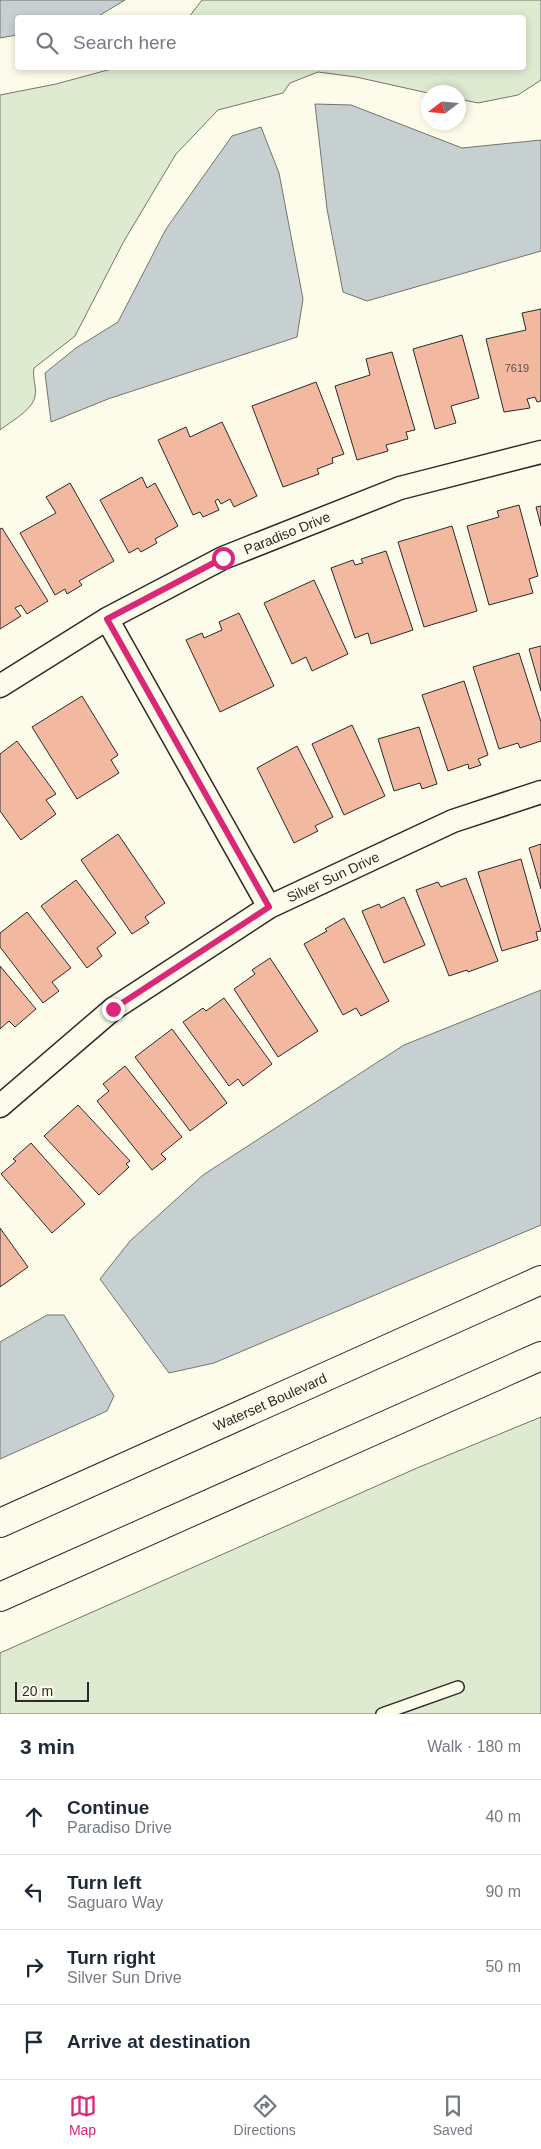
<!DOCTYPE html>
<meta charset="utf-8">
<style>
body{margin:0;font-family:Helvetica,sans-serif;background:#f2f2f3;color:#1f2937}
.compass{position:absolute;left:421px;top:85px;width:45px;height:45px;border-radius:50%;background:#fff;box-shadow:0 2px 8px #0003;rotate:254deg}
.scale{position:absolute;left:15px;bottom:12px;width:74px;box-sizing:border-box;padding-left:5px;border:2px solid #2b2b2b;border-top:0;font-size:14px;line-height:18px;white-space:nowrap;color:#2b2b2b;-webkit-text-stroke:4px #fdfbea;paint-order:stroke}
.stop{position:absolute;width:15px;height:15px;margin:-11px;border:4px solid #db2777;border-radius:50%;background:#fff}
.stop.end{background:#db2777;border-color:#fff;box-shadow:0 1px 5px #0008}
.list{margin:0;padding:0;list-style:none}
h2{display:flex;justify-content:space-between;align-items:center;height:65px;margin:0;padding:0 20px;font-size:21px}
h2 small{font-size:16px;font-weight:400;color:#747a83}
.list li{display:grid;grid-template-columns:32px 1fr auto;gap:15px;align-items:center;box-sizing:border-box;height:75px;padding:0 20px;border-top:1px solid #e0e1e3}
.list b{display:block;font-size:19px;white-space:nowrap}
.list p{margin:0;font-size:16px;white-space:nowrap;color:#747a83}
.list em{font-size:16px;font-style:normal;color:#747a83}
.icon{flex:none;width:28px;height:28px;fill:none;stroke:currentColor;stroke-width:2;stroke-linecap:round;stroke-linejoin:round}
.map{position:relative;flex:none;width:541px;height:1714px;overflow:hidden}
.search{position:absolute;background:#fff;box-shadow:0 2px 8px #0003;left:15px;right:15px;top:15px;height:55px;display:flex;align-items:center;gap:12px;box-sizing:border-box;padding:0 18px;border-radius:5px;color:#747a83;font-size:19px}
.sheet{height:365px;background:#fff}
nav{display:flex;justify-content:space-around;align-items:center;box-sizing:border-box;height:70px;border-top:1px solid #e0e1e3;background:#fff;font-size:14px;color:#747a83}
nav a{display:grid;justify-items:center;gap:2px}
nav .on{color:#db2777}
.map>svg:first-child{display:block}
.green{fill:#deebd1;stroke:#74746e}
.water{fill:#c7d0d0;stroke:#74746e}
.building{fill:#f2b8a0;stroke:#2b2b2b}
.lines{fill:none;stroke-linecap:round;stroke-linejoin:round}
.service-casing{stroke:#2b2b2b;stroke-width:14}
.minor-casing{stroke:#2b2b2b;stroke-width:25}
.tertiary-casing{stroke:#2b2b2b;stroke-width:30}
.service{stroke:#fdfbea;stroke-width:11}
.minor{stroke:#fdfbea;stroke-width:22}
.tertiary{stroke:#fdfbea;stroke-width:28}
.route{stroke:#db2777;stroke-width:6}
.labels{text-anchor:middle;dominant-baseline:central;stroke-width:4;stroke-linejoin:round;paint-order:stroke}
.number-label{font-size:11px;fill:#5d4e48}
.street-label{font-size:14px;fill:#2b2b2b;stroke:#fdfbea}
</style>
<div class="map">
<svg width="541" height="1714" viewBox="0 0 541 1714">
<rect width="100%" height="100%" fill="#fdfbea"/>
<path class="green" d="M 202,0 L 541,0 L 541,80 L 518,95 L 478,103 L 459,99 L 458,92 L 428,93 L 356,77 L 318,72 L 290,83 L 283,93 L 218,110 L 176,154 L 124,241 L 75,336 L 34,368 C 32,378 37,387 35,396 C 33,410 10,422 0,430 L 0,95 L 56,84 L 115,68 L 524,68 L 524,18 L 189,17 Z
M 541,1417 L 541,1714 L 0,1714 L 0,1653 L 417,1468 Z"/>
<path class="water" d="M 0,0 L 125,0 L 97,17 L 18,18 L 17,35 L 0,38 Z
M 315,104 L 351,105 L 462,148 L 541,140 L 541,251 L 367,301 L 343,292 L 327,209 Z
M 261,127 L 279,173 L 303,299 L 297,337 L 108,399 L 51,422 L 45,373 L 76,348 L 118,322 L 166,229 L 232,136 Z
M 541,990 L 541,1225 L 214,1363 L 169,1373 L 100,1279 L 130,1241 L 203,1175 L 404,1045 Z
M 47,1315 L 64,1315 L 114,1396 L 107,1411 L 0,1459 L 0,1342 Z"/>
<path class="building" d="M 541,309 L 541,401 L 537,402 L 535,397 L 527,399 L 530,408 L 504,412 L 486,339 L 526,330 L 522,313 Z
M 462,335 L 479,398 L 451,406 L 456,423 L 435,429 L 413,349 Z
M 392,352 L 415,430 L 406,432 L 408,439 L 386,445 L 388,451 L 357,460 L 335,386 L 370,375 L 366,359 Z
M 316,382 L 344,454 L 332,458 L 333,463 L 317,469 L 319,474 L 283,487 L 252,406 Z
M 222,422 L 257,496 L 234,507 L 230,499 L 221,504 L 218,499 L 215,501 L 219,510 L 203,517 L 200,512 L 193,515 L 158,440 L 186,427 L 190,437 Z
M 142,477 L 147,488 L 155,483 L 178,526 L 155,539 L 157,543 L 141,552 L 138,548 L 129,553 L 100,500 Z
M 70,483 L 114,561 L 79,581 L 82,585 L 67,594 L 65,589 L 55,595 L 20,533 L 56,513 L 46,497 Z
M 519,505 L 538,576 L 529,579 L 533,593 L 489,605 L 467,526 L 499,517 L 497,511 Z
M 541,506 L 541,526 L 536,507 Z
M 452,526 L 477,611 L 424,627 L 398,542 Z
M 2,528 L 48,601 L 27,614 L 21,605 L 15,608 L 21,616 L 0,629 L 0,529 Z
M 386,551 L 413,630 L 371,644 L 368,633 L 355,638 L 331,568 L 353,560 L 355,565 L 363,563 L 361,559 Z
M 314,580 L 348,654 L 312,671 L 306,657 L 292,664 L 264,603 Z
M 239,613 L 274,686 L 220,712 L 186,640 L 202,633 L 204,638 L 222,630 L 219,622 Z
M 541,646 L 541,691 L 529,649 Z
M 519,653 L 541,722 L 541,741 L 520,748 L 518,743 L 499,749 L 473,667 Z
M 464,681 L 488,755 L 478,759 L 481,765 L 469,769 L 468,764 L 448,771 L 422,695 Z
M 82,696 L 118,755 L 111,760 L 119,773 L 77,799 L 32,727 Z
M 352,725 L 385,796 L 344,815 L 312,744 Z
M 419,727 L 437,784 L 422,789 L 420,783 L 394,791 L 378,739 Z
M 17,741 L 56,794 L 46,800 L 56,814 L 21,840 L 0,811 L 0,754 Z
M 297,746 L 333,817 L 315,826 L 318,831 L 294,843 L 257,768 Z
M 118,834 L 165,903 L 145,917 L 149,923 L 132,934 L 81,860 Z
M 541,844 L 541,889 L 529,848 Z
M 521,859 L 541,931 L 536,932 L 538,940 L 502,951 L 478,872 Z
M 466,878 L 498,961 L 468,972 L 467,970 L 449,976 L 416,890 L 438,882 L 441,887 Z
M 76,880 L 116,933 L 97,948 L 102,956 L 87,968 L 41,906 Z
M 404,897 L 425,945 L 384,963 L 362,911 L 379,904 L 381,908 Z
M 27,912 L 71,968 L 52,982 L 59,991 L 43,1003 L 0,947 L 0,933 Z
M 344,918 L 389,1001 L 361,1016 L 356,1008 L 343,1015 L 304,944 L 327,931 L 325,929 Z
M 270,958 L 318,1031 L 278,1057 L 234,989 L 255,974 L 252,970 Z
M 0,966 L 36,1009 L 15,1027 L 9,1021 L 0,1029 Z
M 224,998 L 272,1064 L 243,1086 L 238,1079 L 229,1086 L 183,1022 L 203,1008 L 206,1011 Z
M 172,1029 L 227,1103 L 190,1131 L 135,1057 Z
M 125,1066 L 182,1137 L 161,1154 L 166,1159 L 152,1170 L 97,1101 L 109,1091 L 103,1084 Z
M 78,1105 L 130,1161 L 126,1164 L 129,1167 L 99,1195 L 44,1136 Z
M 31,1143 L 85,1204 L 52,1233 L 1,1174 L 16,1161 L 13,1159 Z
M 0,1228 L 28,1267 L 0,1287 Z"/>
<g class="lines">
<g class="service-casing">
<path id="service" d="M 382,1714 L 458,1687"/>
</g>
<g class="minor-casing">
<path id="minor" d="M 107,619 L 269,907
M 0,686 L 107,619 L 223,558 L 400,488 L 541,452
M 0,1106 L 113,1009 L 269,907 L 453,821 L 541,792"/>
</g>
<g class="tertiary-casing">
<path id="tertiary" d="M 0,1523 L 541,1280
M 0,1597 L 541,1356"/>
</g>
<use href="#service" class="service"/>
<use href="#minor" class="minor"/>
<use href="#tertiary" class="tertiary"/>
</g>
<g class="lines">
<path class="route" d="M 113,1009 L 269,907 L 107,619 L 223,558"/>
</g>
<g class="labels">
<g class="number-label">
<text x="517" y="368">7619</text>
</g>
<g class="street-label">
<text transform="translate(287 533) rotate(-22)">Paradiso Drive</text>
<text transform="translate(333 877) rotate(-25)">Silver Sun Drive</text>
<text transform="translate(270 1402) rotate(-24)">Waterset Boulevard</text>
</g>
</g>
</svg>
<svg class="compass" viewBox="-18 -18 36 36"><path d="M0-13l5 13h-10z" fill="#e53935"/><path d="M0 13l5-13h-10z" fill="#747a83"/></svg>
<div class="scale">20 m</div>
<div class="stop" style="left:223px;top:558px"></div>
<div class="stop end" style="left:113px;top:1009px"></div>
<div class="search"><svg class="icon" aria-label="search" viewBox="0 0 24 24"><circle cx="10" cy="10" r="6"/><path d="M15 15l6 6"/></svg>Search here</div>
</div>
<section class="sheet">
<h2>3 min<small>Walk · 180 m</small></h2>
<ul class="list">
<li><svg class="icon" aria-label="ahead" viewBox="0 0 24 24"><path d="M12 20V5M6 11l6-6 6 6"/></svg><div><b>Continue</b><p>Paradiso Drive</p></div><em>40 m</em></li>
<li><svg class="icon" aria-label="left" viewBox="0 0 24 24"><path d="M17 20v-9H6M10 6l-5 5 5 5"/></svg><div><b>Turn left</b><p>Saguaro Way</p></div><em>90 m</em></li>
<li><svg class="icon" aria-label="right" viewBox="0 0 24 24"><path d="M7 20v-9h11M14 6l5 5-5 5"/></svg><div><b>Turn right</b><p>Silver Sun Drive</p></div><em>50 m</em></li>
<li><svg class="icon" aria-label="arrive" viewBox="0 0 24 24"><path d="M6 21V4h12l-3 4 3 4H6"/></svg><div><b>Arrive at destination</b></div></li>
</ul>
</section>
<nav>
<a class="on"><svg class="icon" aria-label="map" viewBox="0 0 24 24"><path d="M3 6l6-2 6 2 6-2v14l-6 2-6-2-6 2zM9 4v14M15 6v14"/></svg>Map</a>
<a><svg class="icon" aria-label="directions" viewBox="0 0 24 24"><path d="M12 3l9 9-9 9-9-9zM9 14v-3h6M13 9l2 2-2 2"/></svg>Directions</a>
<a><svg class="icon" aria-label="saved" viewBox="0 0 24 24"><path d="M7 4h10v16l-5-4-5 4z"/></svg>Saved</a>
</nav>
